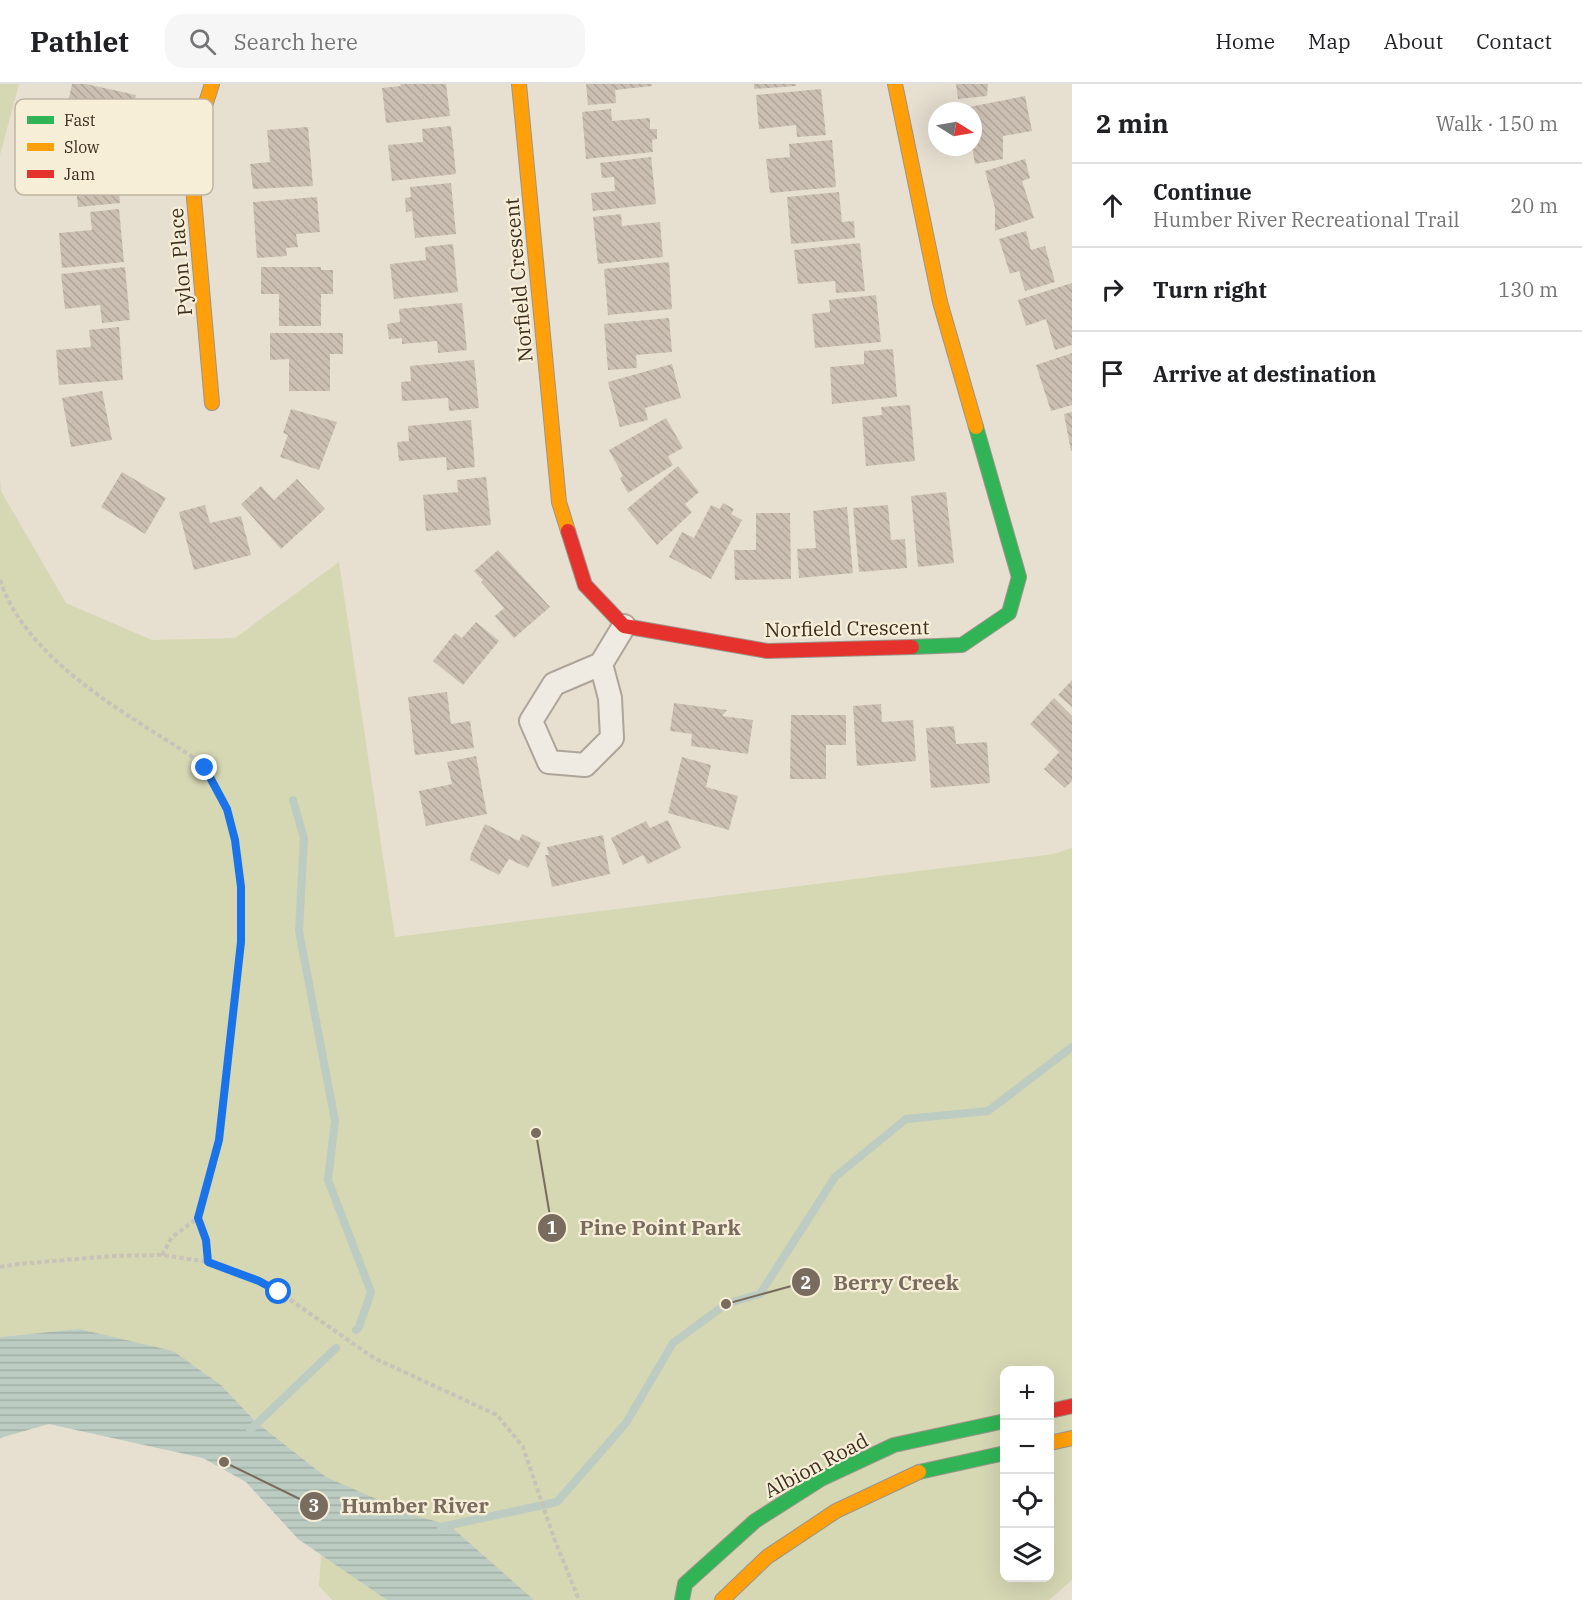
<!DOCTYPE html>
<meta charset="utf-8">
<style>
body{margin:0;font-family:"IBM Plex Serif",serif;background:#f6f6f6;color:#202124}
.controls{position:absolute;right:18px;bottom:18px;display:grid;overflow:hidden;border-radius:12px;box-shadow:0 6px 24px #0002}
.controls button{width:54px;height:54px;display:grid;place-items:center;padding:0;border:0;border-bottom:2px solid #e0e0e0;background:#fff;color:#202124;font:30px sans-serif}
.compass{position:absolute;left:928px;top:18px;width:54px;height:54px;border-radius:50%;background:#fff;box-shadow:0 6px 24px #0002;rotate:101deg}
.stop{position:absolute;width:18px;height:18px;margin:-14px;border:4px solid #1a73e8;border-radius:50%;background:#fff}
.stop.end{background:#1a73e8;border-color:#fff;box-shadow:0 2px 6px #0008}
.list{margin:0;padding:0;list-style:none}
h2{display:flex;justify-content:space-between;align-items:center;height:78px;margin:0;padding:0 24px;font-size:26px}
h2 small{font-size:20px;font-weight:400;color:#757577}
.list li{display:grid;grid-template-columns:39px 1fr auto;gap:18px;align-items:center;box-sizing:border-box;height:84px;padding:0 24px;border-top:2px solid #e0e0e0}
.list b{display:block;font-size:22px;white-space:nowrap}
.list p{margin:0;font-size:20px;white-space:nowrap;color:#757577}
.list em{font-size:20px;font-style:normal;color:#757577}
.icon{flex:none;width:33px;height:33px;fill:none;stroke:currentColor;stroke-width:2;stroke-linecap:round;stroke-linejoin:round}
.map{position:relative;flex:none;width:1072px;height:1516px;overflow:hidden}
header{display:flex;align-items:center;gap:36px;box-sizing:border-box;height:84px;padding:0 30px;background:#fff;border-bottom:2px solid #e0e0e0}
header strong{font-size:28px}
nav{display:flex;gap:33px;margin-inline-start:auto;font-size:21px}
.search{width:420px;height:54px;background:#f6f6f6;display:flex;align-items:center;gap:15px;box-sizing:border-box;padding:0 21px;border-radius:18px;color:#757577;font-size:22px}
main{display:flex}
aside{flex:1;background:#fff}
.map>svg:first-child{display:block}
.green{fill:#d6d7b3;fill-rule:evenodd}
.water{fill:url(#water-rules)}
.lines{fill:none;stroke-linecap:round;stroke-linejoin:round}
.stream{stroke:#bcccc2;stroke-width:8}
.building{fill:url(#building-back-hatch)}
.street-casing{stroke:#ada599;stroke-width:26}
.fast-casing{stroke:#9c958a;stroke-width:16}
.slow-casing{stroke:#9c958a;stroke-width:16}
.jam-casing{stroke:#9c958a;stroke-width:16}
.path{stroke:#c8c2b9;stroke-width:4;stroke-dasharray:4.5 3;stroke-linecap:butt}
.street{stroke:#efebe3;stroke-width:22}
.fast{stroke:#30b455;stroke-width:14}
.slow{stroke:#ff9f0a;stroke-width:14}
.jam{stroke:#e5322d;stroke-width:14}
.route{stroke:#1a73e8;stroke-width:8}
.labels{text-anchor:middle;dominant-baseline:central;stroke-width:4.5;stroke-linejoin:round;paint-order:stroke}
.street-label{font-size:20px;fill:#3d2e20;stroke:#f7eed8}
.key{fill:#f7eed8;stroke:#bfb4a1;stroke-width:1.5}
.key-label{font-size:16px;fill:#3d2e20}
.leader{fill:none;stroke:#786c5e;stroke-width:2}
.callout-dot{fill:#786c5e;stroke:#f7eed8;stroke-width:2}
.mark-label{font-size:18px;text-anchor:middle;font-weight:bold;fill:#fff}
.callout-label{font-size:21px;text-anchor:middle;font-weight:bold;fill:#786c5e;stroke:#f7eed8;stroke-width:4.5;stroke-linejoin:round;paint-order:stroke}
</style>
<header>
<strong>Pathlet</strong>
<div class="search"><svg class="icon" aria-label="search" viewBox="0 0 24 24"><circle cx="10" cy="10" r="6"/><path d="M15 15l6 6"/></svg>Search here</div>
<nav><a>Home</a><a>Map</a><a>About</a><a>Contact</a></nav>
</header>
<main>
<div class="map">
<svg width="1072" height="1516" viewBox="0 0 1072 1516">
<defs>
<pattern id="water-rules" width="6" height="5" patternUnits="userSpaceOnUse" patternTransform="scale(1.5)"><rect width="6" height="5" fill="#bcccc2"/><path d="M0 2.5h6" fill="none" stroke="#a2b0a6"/></pattern>
<pattern id="building-back-hatch" width="6" height="6" patternUnits="userSpaceOnUse" patternTransform="scale(1.5)"><rect width="6" height="6" fill="#cbbfb2"/><path d="M-1 5l2 2M0 0l6 6M5-1l2 2" fill="none" stroke="#afa499"/></pattern>
</defs>
<rect width="100%" height="100%" fill="#e7e0d1"/>
<path class="green" d="M 0,0 L 19,0 L 0,71 Z
M 0,395 L 1,407 L 66,519 L 152,556 L 235,554 L 339,478 L 395,853 L 1054,770 L 1072,764 L 1072,1496 L 1049,1516 L 332,1516 L 319,1502 L 326,1393 L 256,1338 L 221,1301 L 79,1245 L 0,1253 ZM 1005,1286 L 1050,1286 L 1050,1494 L 1005,1494 Z"/>
<path class="water" d="M 79,1245 L 173,1267 L 221,1301 L 256,1338 L 326,1393 L 413,1431 L 449,1441 L 534,1516 L 387,1516 L 298,1455 L 246,1398 L 203,1374 L 49,1340 L 0,1354 L 0,1253 Z"/>
<g class="lines">
<path class="stream" d="M 293,716 L 304,754 L 299,847 L 335,1037 L 328,1096 L 371,1208 L 359,1243 L 356,1246
M 250,1346 L 336,1264
M 441,1443 L 557,1418 L 626,1339 L 673,1259 L 726,1220 L 760,1210 L 835,1093 L 906,1035 L 988,1027 L 1072,963"/>
</g>
<path class="building" d="M 72,0 L 86,0 L 136,11 L 124,62 L 96,55 L 100,39 L 65,32 Z
M 400,0 L 446,0 L 450,32 L 386,39 L 382,4 L 401,2 Z
M 586,0 L 652,0 L 652,2 L 615,6 L 616,19 L 588,21 Z
M 754,0 L 796,0 L 796,2 L 754,5 Z
M 956,0 L 988,0 L 987,12 L 958,15 Z
M 821,5 L 826,51 L 797,53 L 796,41 L 759,45 L 756,11 Z
M 1025,12 L 1032,47 L 1003,52 L 1003,75 L 975,80 L 972,63 L 973,27 L 965,27 L 964,24 Z
M 611,25 L 612,37 L 650,34 L 650,45 L 657,45 L 657,55 L 652,56 L 653,68 L 586,75 L 582,28 Z
M 451,42 L 456,90 L 392,97 L 388,61 L 423,58 L 422,45 Z
M 308,43 L 313,102 L 253,105 L 250,80 L 270,78 L 267,46 Z
M 832,56 L 836,103 L 770,109 L 766,75 L 790,73 L 789,60 Z
M 115,67 L 120,119 L 78,123 L 73,71 Z
M 651,73 L 656,120 L 593,127 L 591,109 L 615,107 L 614,93 L 602,94 L 600,79 Z
M 1025,75 L 1030,94 L 1022,97 L 1034,134 L 995,147 L 995,124 L 985,87 Z
M 451,99 L 456,150 L 415,154 L 412,127 L 406,128 L 405,114 L 411,113 L 410,103 Z
M 839,108 L 842,138 L 854,137 L 855,154 L 791,160 L 787,113 Z
M 317,113 L 320,148 L 296,150 L 298,163 L 286,164 L 287,172 L 257,174 L 253,118 Z
M 119,125 L 124,178 L 62,184 L 59,149 L 92,146 L 90,128 Z
M 621,130 L 622,142 L 660,138 L 663,173 L 598,180 L 593,133 Z
M 1026,147 L 1031,166 L 1045,162 L 1055,198 L 1025,207 L 1019,187 L 1010,190 L 999,155 Z
M 860,159 L 865,207 L 836,209 L 835,197 L 798,200 L 794,166 Z
M 453,160 L 458,208 L 394,215 L 390,180 L 426,176 L 425,163 Z
M 669,178 L 672,225 L 608,231 L 604,185 Z
M 125,183 L 130,236 L 102,239 L 100,221 L 65,225 L 61,190 Z
M 261,183 L 321,183 L 321,186 L 333,186 L 333,210 L 321,210 L 321,242 L 279,242 L 279,210 L 261,210 Z
M 1072,199 L 1072,261 L 1055,266 L 1046,235 L 1026,242 L 1018,216 Z
M 876,211 L 881,258 L 815,264 L 812,230 L 830,228 L 829,216 Z
M 462,219 L 467,266 L 438,269 L 437,257 L 402,260 L 402,254 L 389,255 L 387,240 L 400,238 L 399,225 Z
M 669,234 L 672,268 L 636,271 L 637,284 L 608,286 L 604,240 Z
M 119,243 L 123,296 L 59,301 L 56,266 L 91,263 L 89,246 Z
M 270,249 L 343,249 L 343,270 L 330,270 L 330,307 L 289,307 L 289,275 L 270,276 Z
M 893,265 L 897,313 L 832,320 L 830,283 L 864,280 L 864,267 Z
M 1072,269 L 1072,321 L 1051,327 L 1036,281 Z
M 474,276 L 479,324 L 449,327 L 448,314 L 402,317 L 401,298 L 411,297 L 410,282 Z
M 672,280 L 681,314 L 645,324 L 648,336 L 620,343 L 608,298 Z
M 102,307 L 112,356 L 71,363 L 62,314 Z
M 910,321 L 915,377 L 866,382 L 862,333 L 882,331 L 881,323 Z
M 291,325 L 337,338 L 319,386 L 280,373 L 288,351 L 283,349 Z
M 1072,328 L 1072,367 L 1071,367 L 1064,330 Z
M 666,334 L 683,364 L 668,372 L 673,381 L 628,409 L 620,394 L 623,392 L 609,366 Z
M 471,336 L 475,383 L 447,386 L 446,373 L 399,377 L 397,358 L 409,357 L 408,342 Z
M 678,382 L 699,408 L 685,420 L 692,428 L 657,461 L 627,425 Z
M 122,388 L 166,414 L 145,450 L 101,423 Z
M 486,393 L 491,441 L 426,447 L 423,411 L 458,408 L 457,396 Z
M 297,395 L 325,425 L 281,465 L 241,420 L 261,402 L 274,416 Z
M 946,408 L 954,479 L 918,483 L 911,412 Z
M 723,419 L 734,425 L 731,430 L 742,436 L 711,495 L 669,473 L 682,448 L 694,454 L 711,421 L 720,425 Z
M 205,421 L 210,439 L 241,432 L 251,471 L 194,486 L 179,428 Z
M 888,421 L 891,456 L 905,455 L 907,484 L 859,488 L 853,424 Z
M 847,423 L 853,489 L 799,494 L 797,465 L 816,464 L 813,427 Z
M 756,429 L 790,429 L 791,495 L 735,496 L 734,466 L 756,466 Z
M 498,466 L 550,523 L 514,554 L 495,532 L 504,524 L 481,498 L 483,496 L 474,487 Z
M 476,538 L 499,557 L 463,601 L 433,577 L 455,549 L 462,554 Z
M 1072,596 L 1072,623 L 1058,611 Z
M 447,608 L 451,640 L 470,637 L 474,664 L 415,671 L 408,613 Z
M 1054,614 L 1072,632 L 1072,697 L 1065,704 L 1044,685 L 1059,668 L 1030,640 Z
M 674,619 L 727,626 L 722,632 L 753,636 L 748,670 L 691,662 L 692,650 L 670,647 Z
M 881,620 L 882,638 L 913,636 L 916,677 L 857,682 L 853,622 Z
M 791,631 L 846,631 L 846,661 L 826,661 L 826,695 L 790,695 Z
M 954,642 L 956,660 L 987,658 L 990,699 L 931,704 L 926,644 Z
M 476,672 L 487,730 L 426,742 L 419,707 L 452,700 L 447,678 Z
M 682,673 L 711,681 L 706,703 L 738,712 L 729,746 L 668,729 Z
M 668,736 L 681,764 L 648,780 L 643,771 L 623,781 L 611,754 L 646,737 L 650,744 Z
M 485,740 L 519,757 L 522,750 L 541,759 L 528,784 L 509,775 L 499,791 L 470,776 L 471,770 Z
M 603,751 L 610,790 L 552,803 L 545,771 L 549,771 L 547,763 Z"/>
<g class="lines">
<g class="street-casing">
<path id="street" d="M 601,580 L 610,614 L 612,654 L 585,681 L 549,678 L 531,637 L 554,600 L 601,580 L 624,542"/>
</g>
<g class="fast-casing">
<path id="fast" d="M 912,563 L 962,561 L 1009,529 L 1019,493 L 976,343
M 919,1388 L 1005,1369
M 682,1516 L 685,1500 L 755,1437 L 821,1395 L 894,1361 L 1005,1337"/>
</g>
<g class="slow-casing">
<path id="slow" d="M 212,0 L 194,56 L 193,103 L 212,319
M 519,0 L 559,418 L 568,447
M 895,0 L 940,218 L 976,343
M 1050,1359 L 1072,1354
M 722,1516 L 767,1473 L 836,1427 L 919,1388"/>
</g>
<g class="jam-casing">
<path id="jam" d="M 568,447 L 585,501 L 624,542 L 767,567 L 912,563
M 1050,1327 L 1072,1322"/>
</g>
<path class="path" d="M 0,496 C 26,575 123,628 190,671 L 205,684 L 227,725 L 235,756 L 241,803 L 241,858 L 219,1056 L 198,1134 L 206,1156 L 209,1178
M 162,1171 L 172,1153 L 198,1134
M 0,1183 L 18,1180 L 113,1172 L 162,1171 L 209,1178 L 259,1197 L 279,1208 L 374,1274 L 497,1331 L 523,1363 L 554,1454 L 579,1516"/>
<use href="#street" class="street"/>
<use href="#fast" class="fast"/>
<use href="#slow" class="slow"/>
<use href="#jam" class="jam"/>
</g>
<g class="lines">
<path class="route" d="M 205,684 L 227,725 L 235,756 L 241,803 L 241,858 L 219,1056 L 198,1134 L 206,1156 L 208,1178 L 259,1197 L 279,1208"/>
</g>
<g class="labels">
<g class="street-label">
<text transform="translate(180 178) rotate(-95)">Pylon Place</text>
<text transform="translate(518 196) rotate(-95)">Norfield Crescent</text>
<text transform="translate(847 544) rotate(-1)">Norfield Crescent</text>
<text transform="translate(816 1381) rotate(-28)">Albion Road</text>
</g>
</g>
<rect x="15" y="15" width="198" height="96" rx="9" class="key"/>
<rect x="27" y="32" width="27" height="8" fill="#30b455"/>
<rect x="27" y="59" width="27" height="8" fill="#ff9f0a"/>
<rect x="27" y="86" width="27" height="8" fill="#e5322d"/>
<g class="key-label">
<text x="64" y="42">Fast</text>
<text x="64" y="69">Slow</text>
<text x="64" y="96">Jam</text>
</g>
<path class="leader" d="M536 1049L552 1144M726 1220L806 1198M224 1378L314 1422"/>
<g class="callout-dot">
<circle cx="536" cy="1049" r="6"/>
<circle cx="726" cy="1220" r="6"/>
<circle cx="224" cy="1378" r="6"/>
<circle cx="552" cy="1144" r="15"/>
<circle cx="806" cy="1198" r="15"/>
<circle cx="314" cy="1422" r="15"/>
</g>
<g class="mark-label">
<text x="552" y="1150">1</text>
<text x="806" y="1205">2</text>
<text x="314" y="1428">3</text>
</g>
<g class="callout-label">
<text x="660" y="1151">Pine Point Park</text>
<text x="896" y="1206">Berry Creek</text>
<text x="415" y="1429">Humber River</text>
</g>
</svg>
<div class="controls">
<button>+</button>
<button>−</button>
<button><svg class="icon" aria-label="locate" viewBox="0 0 24 24"><circle cx="12" cy="12" r="6"/><path d="M12 2v4M12 18v4M2 12h4M18 12h4"/></svg></button>
<button><svg class="icon" aria-label="layers" viewBox="0 0 24 24"><path d="M12 4l9 5-9 5-9-5zM3 14l9 5 9-5"/></svg></button>
</div>
<svg class="compass" viewBox="-18 -18 36 36"><path d="M0-13l5 13h-10z" fill="#e53935"/><path d="M0 13l5-13h-10z" fill="#757577"/></svg>
<div class="stop" style="left:279px;top:1208px"></div>
<div class="stop end" style="left:205px;top:684px"></div>
</div>
<aside>
<h2>2 min<small>Walk · 150 m</small></h2>
<ul class="list">
<li><svg class="icon" aria-label="ahead" viewBox="0 0 24 24"><path d="M12 20V5M6 11l6-6 6 6"/></svg><div><b>Continue</b><p>Humber River Recreational Trail</p></div><em>20 m</em></li>
<li><svg class="icon" aria-label="right" viewBox="0 0 24 24"><path d="M7 20v-9h11M14 6l5 5-5 5"/></svg><div><b>Turn right</b></div><em>130 m</em></li>
<li><svg class="icon" aria-label="arrive" viewBox="0 0 24 24"><path d="M6 21V4h12l-3 4 3 4H6"/></svg><div><b>Arrive at destination</b></div></li>
</ul>
</aside>
</main>
